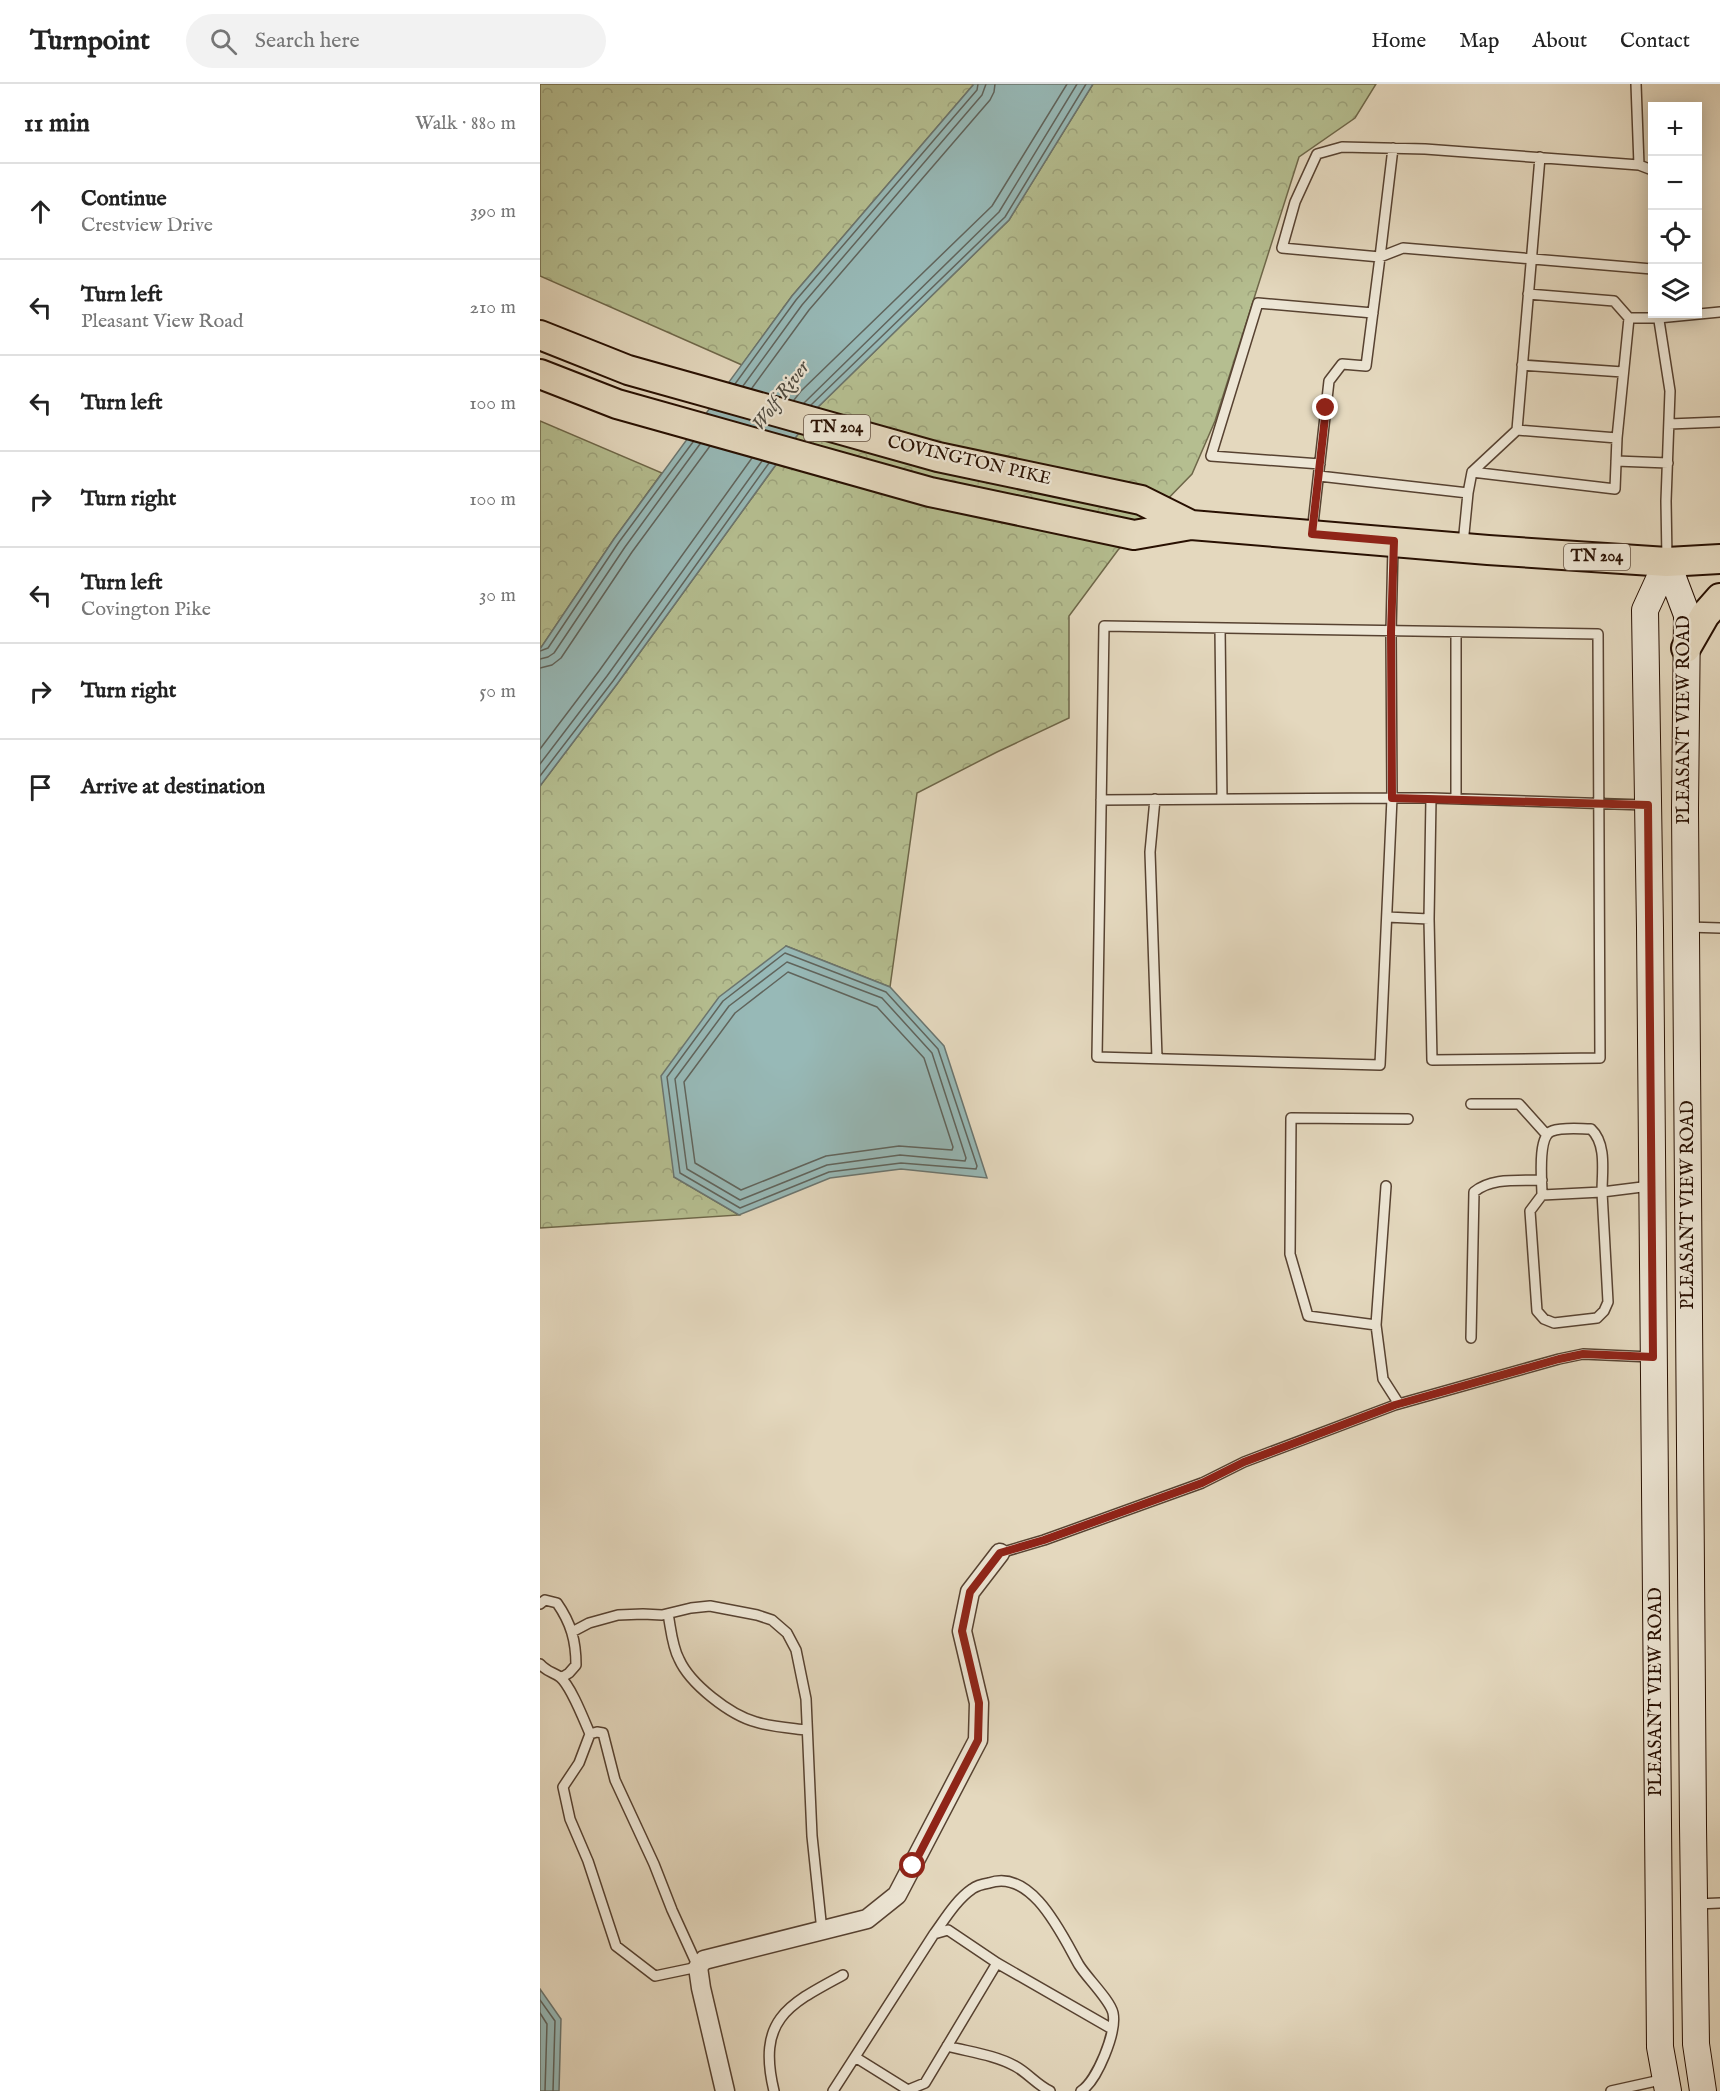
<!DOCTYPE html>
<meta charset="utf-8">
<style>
body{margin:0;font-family:"IM FELL English",serif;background:#f2f2f2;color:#222}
.controls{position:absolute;right:18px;top:18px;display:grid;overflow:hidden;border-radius:0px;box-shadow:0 3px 15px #0003}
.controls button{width:54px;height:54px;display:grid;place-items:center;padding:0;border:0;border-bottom:2px solid #e0e0e0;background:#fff;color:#222;font:30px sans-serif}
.stop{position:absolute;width:18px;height:18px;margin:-14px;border:4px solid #8f2418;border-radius:50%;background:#fff}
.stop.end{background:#8f2418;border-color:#fff;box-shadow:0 2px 6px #0008}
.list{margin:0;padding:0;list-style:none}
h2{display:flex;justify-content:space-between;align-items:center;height:78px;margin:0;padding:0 24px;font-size:26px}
h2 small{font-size:20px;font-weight:400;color:#767676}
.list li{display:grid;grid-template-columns:39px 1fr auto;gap:18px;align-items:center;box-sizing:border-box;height:96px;padding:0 24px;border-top:2px solid #e0e0e0}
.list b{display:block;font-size:22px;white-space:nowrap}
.list p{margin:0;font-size:20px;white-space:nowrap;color:#767676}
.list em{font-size:20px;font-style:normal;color:#767676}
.icon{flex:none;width:33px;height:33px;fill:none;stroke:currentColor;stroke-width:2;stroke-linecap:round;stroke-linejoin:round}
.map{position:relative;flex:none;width:1180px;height:2007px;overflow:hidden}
header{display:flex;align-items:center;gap:36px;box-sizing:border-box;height:84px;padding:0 30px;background:#fff;border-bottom:2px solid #e0e0e0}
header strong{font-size:28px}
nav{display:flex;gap:33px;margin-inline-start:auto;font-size:21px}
.search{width:420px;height:54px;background:#f2f2f2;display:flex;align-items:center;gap:15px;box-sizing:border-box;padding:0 21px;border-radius:33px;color:#767676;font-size:22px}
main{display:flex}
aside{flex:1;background:#fff}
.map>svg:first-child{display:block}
.forest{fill:url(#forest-crowns);stroke:#6e6749;stroke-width:1.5}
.water{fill:#97b9b7;stroke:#6b756f;stroke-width:1.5}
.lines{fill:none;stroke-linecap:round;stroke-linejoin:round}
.shore{stroke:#60645c;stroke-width:1.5}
.service-casing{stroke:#574231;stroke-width:12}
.minor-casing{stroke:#574231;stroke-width:21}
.secondary-casing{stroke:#281002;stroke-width:28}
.primary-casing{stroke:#281002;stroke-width:32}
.service{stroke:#ede6d5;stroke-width:9}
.minor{stroke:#ede6d5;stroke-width:18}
.secondary{stroke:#ede6d5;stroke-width:26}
.primary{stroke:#e4d8be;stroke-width:28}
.route{stroke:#8f2418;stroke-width:8}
.labels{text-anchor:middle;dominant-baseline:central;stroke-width:4.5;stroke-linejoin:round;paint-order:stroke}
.shield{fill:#ede6d5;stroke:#635041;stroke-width:1.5}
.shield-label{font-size:16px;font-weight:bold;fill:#281002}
.street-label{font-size:18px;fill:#281002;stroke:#ede6d5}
.water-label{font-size:20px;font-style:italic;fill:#4f4b41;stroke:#ede6d5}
</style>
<header>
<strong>Turnpoint</strong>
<div class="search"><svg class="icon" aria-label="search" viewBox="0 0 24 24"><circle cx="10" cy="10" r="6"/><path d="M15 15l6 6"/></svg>Search here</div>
<nav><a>Home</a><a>Map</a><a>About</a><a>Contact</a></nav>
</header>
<main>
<aside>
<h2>11 min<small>Walk · 880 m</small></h2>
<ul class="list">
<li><svg class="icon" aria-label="ahead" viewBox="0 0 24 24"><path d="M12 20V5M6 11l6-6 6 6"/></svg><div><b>Continue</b><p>Crestview Drive</p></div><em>390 m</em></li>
<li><svg class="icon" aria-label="left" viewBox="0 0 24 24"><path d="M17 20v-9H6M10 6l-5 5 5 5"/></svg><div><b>Turn left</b><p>Pleasant View Road</p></div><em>210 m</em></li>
<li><svg class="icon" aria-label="left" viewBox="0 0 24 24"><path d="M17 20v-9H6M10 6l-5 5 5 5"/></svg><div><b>Turn left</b></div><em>100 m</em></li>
<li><svg class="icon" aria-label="right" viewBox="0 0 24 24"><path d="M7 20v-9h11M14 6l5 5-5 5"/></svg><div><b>Turn right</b></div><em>100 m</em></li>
<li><svg class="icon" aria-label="left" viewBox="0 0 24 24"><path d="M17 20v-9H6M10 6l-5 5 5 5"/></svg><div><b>Turn left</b><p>Covington Pike</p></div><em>30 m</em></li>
<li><svg class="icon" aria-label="right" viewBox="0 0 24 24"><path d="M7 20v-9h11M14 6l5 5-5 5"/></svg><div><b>Turn right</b></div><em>50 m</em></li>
<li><svg class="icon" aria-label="arrive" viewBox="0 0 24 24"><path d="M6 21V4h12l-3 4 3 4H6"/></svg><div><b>Arrive at destination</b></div></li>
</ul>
</aside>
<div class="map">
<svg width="1180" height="2007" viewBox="0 0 1180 2007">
<defs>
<pattern id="forest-crowns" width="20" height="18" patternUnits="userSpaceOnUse" patternTransform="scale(1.5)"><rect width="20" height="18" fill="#b5be90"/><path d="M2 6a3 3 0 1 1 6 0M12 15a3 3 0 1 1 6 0" fill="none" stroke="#9ca27b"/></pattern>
</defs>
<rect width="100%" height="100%" fill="#e4d8be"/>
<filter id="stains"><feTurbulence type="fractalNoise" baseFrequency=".00333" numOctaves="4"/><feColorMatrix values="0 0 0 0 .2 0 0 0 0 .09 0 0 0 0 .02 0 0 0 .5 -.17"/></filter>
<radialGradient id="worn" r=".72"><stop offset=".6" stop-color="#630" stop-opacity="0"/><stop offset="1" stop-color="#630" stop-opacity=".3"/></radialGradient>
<path class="forest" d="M 0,0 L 434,0 L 252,212 L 202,281 L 0,192 Z
M 553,0 L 836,0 L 815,34 L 759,73 L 675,337 L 652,390 L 578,466 L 529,532 L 529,634 L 457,668 L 377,709 L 350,903 L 246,862 L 134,1093 L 199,1131 L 0,1144 L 0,702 L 77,600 L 277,324 L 469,136 Z
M 0,337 L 122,389 L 74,455 L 0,565 Z"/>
<path class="water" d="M 434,0 L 553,0 L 469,136 L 277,324 L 77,600 L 0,702 L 0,565 L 74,455 L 252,212 Z
M 246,862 L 350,903 L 404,962 L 447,1094 L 361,1085 L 290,1094 L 199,1131 L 134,1093 L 121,992 L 179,913 Z
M 0,1905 L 21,1935 L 19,2007 L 0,2007 Z"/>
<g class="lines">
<path class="shore" d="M 195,300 L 256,216 L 437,6 L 438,0
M 203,302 L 262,221 L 442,11 L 446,0
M 212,304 L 269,226 L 450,16 L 454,8 L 455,0
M 254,316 L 261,307 L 452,122 L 527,0
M 264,319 L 459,128 L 537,0
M 271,321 L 465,133 L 546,0
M 0,567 L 8,564 L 79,458 L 153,358
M 0,575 L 8,573 L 14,569 L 85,463 L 160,360
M 0,584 L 12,581 L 21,574 L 92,468 L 170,362
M 0,665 L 59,587 L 212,374
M 0,680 L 67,592 L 222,377
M 0,692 L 73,597 L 229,379
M 245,869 L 346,908 L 398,965 L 437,1082 L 436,1085 L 361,1079 L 289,1088 L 200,1124 L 140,1089 L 127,993 L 183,917 Z
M 247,878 L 342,914 L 392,969 L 426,1074 L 425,1077 L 360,1071 L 287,1081 L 200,1116 L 147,1085 L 135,995 L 189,922 Z
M 248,888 L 337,923 L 384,974 L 413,1063 L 412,1066 L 359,1062 L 286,1072 L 201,1106 L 155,1079 L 144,998 L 195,929 Z
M 0,1916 L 15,1937 L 13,2007
M 0,1929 L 7,1940 L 5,2007"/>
<g class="service-casing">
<path id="service" d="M 1096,0 L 1099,81
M 853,64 L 840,173 L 863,164 L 1112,185
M 988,210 L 1074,217 L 1089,234
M 1118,230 L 1130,307 L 1126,417 L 1127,475
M 982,281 L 1083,288
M 1129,340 L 1180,338
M 977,346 L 1077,354
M 1076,377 L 1128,379
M 780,380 L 671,372 L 718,219 L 833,229
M 932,388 L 977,346 L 1000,73
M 779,392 L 928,409 L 923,460
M 928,409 L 932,388 L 1075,405 L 1077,354 L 1089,234 L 1118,234 L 1180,228
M 772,449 L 789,297 L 802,280 L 826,282 L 840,173 L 742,164 L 755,118 L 777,70 L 802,63 L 885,65 L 1099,81 L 1112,86
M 680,544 L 682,715
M 891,714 L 1105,721
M 916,714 L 916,548
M 615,715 L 610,768 L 617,974
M 561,716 L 852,714 L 891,714 L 889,835 L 892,976 L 1060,974 L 1058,550 L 564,542 C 562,685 560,829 557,973 L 840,981 L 852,714 L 851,548 L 853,462
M 847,833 L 889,835
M 1148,843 L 1180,844
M 931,1020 L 979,1020 L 1006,1050
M 846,1102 L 836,1241 L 843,1295 L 859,1320
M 1002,1111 L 990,1127 L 997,1227 L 1004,1235 L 1014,1239 L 1057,1234 L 1064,1227 L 1068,1218 L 1062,1108 L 1002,1111 C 1002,1097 997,1052 1012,1047 C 1023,1043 1040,1045 1051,1045 C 1067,1060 1062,1088 1062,1108 L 1110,1102
M 836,1241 L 768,1232 L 750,1170 L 751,1034 L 868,1035
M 931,1254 L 934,1108 C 952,1093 979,1097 1002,1096
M 460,1469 L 504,1456 L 662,1399 L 704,1378 L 855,1321 L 1019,1275 L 1043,1270 L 1111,1273
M 0,1520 L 5,1516 L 17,1519 C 31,1539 36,1557 36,1581 L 29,1589 L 21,1594
M 128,1530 C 131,1545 132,1562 139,1575 C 150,1600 190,1631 216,1638 C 232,1643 250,1644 266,1646
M 32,1548 L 49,1539 L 78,1531 L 103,1530 L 122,1531 L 151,1524 L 170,1522 L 217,1531 L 232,1536 L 247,1549 L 256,1566 L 266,1615 L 272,1752 L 282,1847
M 0,1580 C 7,1588 13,1588 20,1593 C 31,1602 44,1636 50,1650
M 57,1648 L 63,1649 L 75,1696 L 114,1780 L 132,1826 L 158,1883 L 115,1892 L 76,1862 L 48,1777 L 30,1735 L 23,1703 L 39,1679 L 50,1650 Z
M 1157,1820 L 1180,1819
M 394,1850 C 405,1835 416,1816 432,1805 C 436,1802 443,1800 449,1799 C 492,1784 522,1851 539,1881 C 547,1894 570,1916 573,1929 C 577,1948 557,1997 541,2007
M 407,1962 C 430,1968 455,1971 475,1982 C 488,1989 497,2001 510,2007
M 315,1973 L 368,2006 L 385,1999 L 457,1879
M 234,2007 C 217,1936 247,1921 303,1891
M 293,2007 L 394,1850 L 408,1846 L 457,1879 L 572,1945
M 1071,2007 L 1125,1995"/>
</g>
<g class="minor-casing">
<path id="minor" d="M 185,2007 L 161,1904 L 158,1883 L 164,1876 L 327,1835 L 357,1811 L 438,1656 L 439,1619 L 422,1547 L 430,1508 L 460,1469"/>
</g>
<g class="secondary-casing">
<path id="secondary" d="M 1127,478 L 1105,526 L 1110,844 L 1120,1963 L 1128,2007
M 1127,478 L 1147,531 L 1145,725 L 1153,1742 L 1156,1960 L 1163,2007"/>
</g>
<g class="primary-casing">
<path id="primary" d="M 0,251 L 88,286 L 398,373 L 601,416 L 651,441
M 0,290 L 77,320 L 390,408 L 594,451 L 651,441 L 948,466 L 1127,478 L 1180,475
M 1146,564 L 1165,531 L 1180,514"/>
</g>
<use href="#service" class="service"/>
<use href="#minor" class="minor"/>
<use href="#secondary" class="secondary"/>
<use href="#primary" class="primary"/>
</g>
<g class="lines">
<path class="route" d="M 373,1782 L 438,1656 L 439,1619 L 422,1547 L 430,1508 L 460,1469 L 504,1456 L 662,1399 L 704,1378 L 855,1321 L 1019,1275 L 1043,1270 L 1113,1273 L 1108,721 L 852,714 L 851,548 L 854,457 L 772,450 L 786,324"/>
</g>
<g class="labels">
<g class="shield">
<rect x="264" y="331" width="66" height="26" rx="4.5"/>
<rect x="1024" y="460" width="66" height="26" rx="4.5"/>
</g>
<g class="shield-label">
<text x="297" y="344">TN 204</text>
<text x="1057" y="473">TN 204</text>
</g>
<g class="street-label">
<text transform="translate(429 377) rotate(13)">COVINGTON PIKE</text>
<text transform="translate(1144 636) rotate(-90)">PLEASANT VIEW ROAD</text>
<text transform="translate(1148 1121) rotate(-90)">PLEASANT VIEW ROAD</text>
<text transform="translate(1116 1608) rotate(-90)">PLEASANT VIEW ROAD</text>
</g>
<g class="water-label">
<text transform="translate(241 312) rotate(-53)">Wolf River</text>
</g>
</g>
<rect width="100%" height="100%" filter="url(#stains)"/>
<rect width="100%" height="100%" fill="url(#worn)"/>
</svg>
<div class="controls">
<button>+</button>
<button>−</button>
<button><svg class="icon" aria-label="locate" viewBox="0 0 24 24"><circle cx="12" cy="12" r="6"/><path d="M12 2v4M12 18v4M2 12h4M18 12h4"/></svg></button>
<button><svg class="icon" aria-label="layers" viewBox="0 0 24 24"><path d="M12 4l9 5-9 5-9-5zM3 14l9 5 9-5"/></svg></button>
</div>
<div class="stop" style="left:373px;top:1782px"></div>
<div class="stop end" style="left:786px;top:324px"></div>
</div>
</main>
